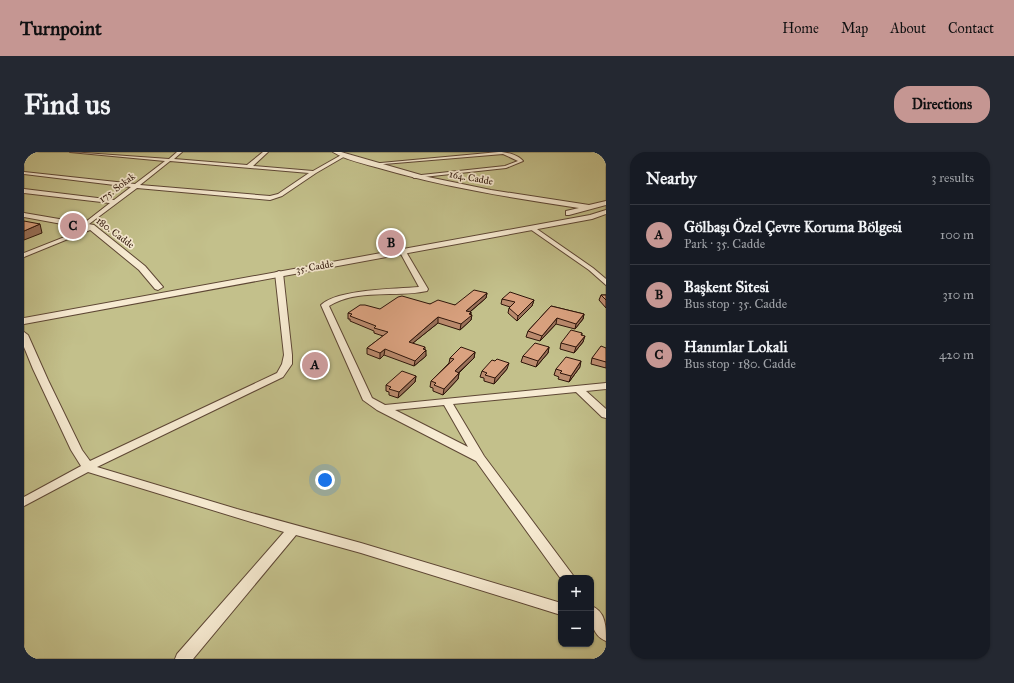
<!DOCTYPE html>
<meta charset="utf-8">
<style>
body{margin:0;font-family:"IM FELL Great Primer",serif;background:#242831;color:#f1f3f6}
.controls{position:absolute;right:12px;bottom:12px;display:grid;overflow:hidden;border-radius:8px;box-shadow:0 1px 3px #0004}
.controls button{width:36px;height:36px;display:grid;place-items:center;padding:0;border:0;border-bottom:1px solid #363941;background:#171b24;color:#f1f3f6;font:20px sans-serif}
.you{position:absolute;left:301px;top:328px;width:14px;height:14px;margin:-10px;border:3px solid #fff;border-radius:50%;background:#1a73e8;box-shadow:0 0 0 6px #1a73e833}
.badge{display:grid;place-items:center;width:26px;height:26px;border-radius:50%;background:#c59692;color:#111;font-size:13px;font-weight:700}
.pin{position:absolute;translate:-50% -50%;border:2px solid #fff;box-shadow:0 1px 4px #0006}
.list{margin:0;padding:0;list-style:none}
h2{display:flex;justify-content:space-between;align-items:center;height:52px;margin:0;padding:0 16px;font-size:17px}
h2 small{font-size:13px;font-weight:400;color:#9ea1a6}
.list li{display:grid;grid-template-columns:26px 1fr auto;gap:12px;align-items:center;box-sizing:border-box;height:60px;padding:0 16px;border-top:1px solid #363941}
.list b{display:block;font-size:15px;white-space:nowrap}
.list p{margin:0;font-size:13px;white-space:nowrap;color:#9ea1a6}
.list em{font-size:13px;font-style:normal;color:#9ea1a6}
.map{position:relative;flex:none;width:582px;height:507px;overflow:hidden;border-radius:16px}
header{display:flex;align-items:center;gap:24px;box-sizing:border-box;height:56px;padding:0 20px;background:#c59692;color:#111}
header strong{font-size:19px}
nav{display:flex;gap:22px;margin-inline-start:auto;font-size:14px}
.intro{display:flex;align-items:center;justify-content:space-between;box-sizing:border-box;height:96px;padding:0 24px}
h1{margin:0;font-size:28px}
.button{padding:10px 18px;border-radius:16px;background:#c59692;color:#111;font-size:14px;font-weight:700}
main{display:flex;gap:24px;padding:0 24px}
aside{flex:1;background:#171b24;border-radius:16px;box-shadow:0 1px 3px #0004}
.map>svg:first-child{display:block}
.green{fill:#c3c08b;stroke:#786a4a;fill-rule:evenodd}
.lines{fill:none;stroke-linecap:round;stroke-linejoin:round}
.minor-casing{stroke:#5e4735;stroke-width:2}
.tertiary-casing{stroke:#5e4735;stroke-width:2}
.minor{fill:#f7ebd2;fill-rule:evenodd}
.tertiary{fill:#f7ebd2;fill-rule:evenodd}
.wall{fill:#bb8b6e;stroke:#2d1409}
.shaded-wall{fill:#99715a;stroke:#2d1409}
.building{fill:#daa280;stroke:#2d1409}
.labels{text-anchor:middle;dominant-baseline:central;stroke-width:3.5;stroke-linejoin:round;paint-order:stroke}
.far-street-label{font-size:10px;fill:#2d1409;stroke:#f7ebd2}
</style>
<header>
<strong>Turnpoint</strong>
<nav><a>Home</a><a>Map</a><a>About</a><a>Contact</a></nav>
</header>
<div class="intro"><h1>Find us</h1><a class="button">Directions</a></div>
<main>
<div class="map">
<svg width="582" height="507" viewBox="0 0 582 507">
<rect width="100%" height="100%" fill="#f3e0ba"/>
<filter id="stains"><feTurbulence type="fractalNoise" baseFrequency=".005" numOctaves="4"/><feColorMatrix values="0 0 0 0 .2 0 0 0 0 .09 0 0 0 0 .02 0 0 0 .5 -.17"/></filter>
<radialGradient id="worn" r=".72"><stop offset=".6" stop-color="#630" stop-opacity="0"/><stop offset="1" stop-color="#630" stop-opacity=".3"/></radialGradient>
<path class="green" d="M 0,0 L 582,0 L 582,507 L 0,507 ZM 537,426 L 567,426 L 567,492 L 537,492 Z"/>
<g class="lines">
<g class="minor-casing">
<path id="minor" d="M 46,0 L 145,7 L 153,0 L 158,0 L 150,7 L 223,13 L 239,0 L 244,0 L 229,14 L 289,19 L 319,2 L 323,3 L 292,21 L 258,44 L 246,48 L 113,36 L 61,75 L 58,73 L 59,72 L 86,51 L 0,41 L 0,37 L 90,48 L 107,35 L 0,22 L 0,20 L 111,32 L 141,9 ZM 146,9 L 285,21 L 254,42 L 246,44 L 116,33 Z
M 475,0 C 483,0 494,3 499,9 L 482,16 L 390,26 L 388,24 L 481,14 L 494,9 L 479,2 L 348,13 L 346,12 Z
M 66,75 L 71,76 L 0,105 L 0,101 Z
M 506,75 L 510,75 L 569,116 L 582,127 L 582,133 L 565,118 L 506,77 Z
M 375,91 L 378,93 L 404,137 L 403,139 C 371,146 334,136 305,154 L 348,246 L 361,253 L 582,231 L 582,237 L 562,239 L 582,257 L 582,266 L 578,265 L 552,240 L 429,252 L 460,304 L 551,426 L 537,427 L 452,309 L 353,258 L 339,248 L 297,153 C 313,137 373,137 395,135 L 372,93 ZM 420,253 L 444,295 L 371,258 Z
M 255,119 L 259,121 L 268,203 L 268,212 L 259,225 L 73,315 L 213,357 L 337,391 L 537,451 L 537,463 L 337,401 L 272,383 L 169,507 L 151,507 L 153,502 L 260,380 L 64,320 L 0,354 L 0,345 L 57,314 L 47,298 L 9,217 L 0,195 L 0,180 L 4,183 L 24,228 L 58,298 L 66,309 L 253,221 L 258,212 L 260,203 L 251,121 Z
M 567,454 C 582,459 582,475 582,489 C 567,483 567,467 567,454 Z"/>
</g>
<g class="tertiary-casing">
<path id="tertiary" d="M 309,0 L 317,0 L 404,25 L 467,38 L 565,53 L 582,49 L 582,53 L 545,63 L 542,63 L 542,59 L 555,56 C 488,46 420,35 355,16 C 341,12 321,8 309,0 Z
M 582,58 L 582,62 L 568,67 L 0,172 L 0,166 L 566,63 Z
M 0,61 L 70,73 L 121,114 L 139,135 L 134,138 L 131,137 L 115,118 L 65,77 L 0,65 Z"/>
</g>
<use href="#minor" class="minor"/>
<use href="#tertiary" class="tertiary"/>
</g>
<path class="wall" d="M 463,141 L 462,146 L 446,160 L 447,160 L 447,168 L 436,178 L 414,171 L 389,191 L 401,198 L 402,204 L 390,214 L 360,203 L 356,207 L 343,202 L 343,196 L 359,184 L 350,181 L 350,179 L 326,169 L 326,167 L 324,167 L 324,161 L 406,152 L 431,153 Z
M 577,143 L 582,143 L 582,156 L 575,148 Z
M 478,147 L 510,148 L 508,154 L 493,169 L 484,161 L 485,156 L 486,155 L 477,152 Z
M 527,154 L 560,162 L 559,167 L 551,177 L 532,172 L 516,189 L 502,185 L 504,179 Z
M 558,181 L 558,183 L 559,190 L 550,201 L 536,197 L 537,191 Z
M 525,195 L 524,201 L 512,215 L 497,210 L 499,204 Z
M 582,196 L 582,216 L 567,212 L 568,206 Z
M 451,200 L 450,206 L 435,221 L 434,227 L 419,243 L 409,239 L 409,236 L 406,235 L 407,229 L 425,211 L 426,206 Z
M 556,215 L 545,230 L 534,227 L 535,225 L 530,223 L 532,217 Z
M 483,217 L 470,232 L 460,229 L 460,226 L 456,225 L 458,219 Z
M 392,224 L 391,230 L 374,246 L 365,243 L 365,240 L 362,239 L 362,233 Z"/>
<path class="shaded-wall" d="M 16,72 L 18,81 L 0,88 L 0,79 Z
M 463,141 L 462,146 L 441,164 L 442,159 Z
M 510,148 L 508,154 L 493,169 L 494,164 Z
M 447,160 L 446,164 L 448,163 L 447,168 L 436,178 L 437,172 Z
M 560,162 L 559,167 L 551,177 L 552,172 Z
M 414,165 L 414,171 L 384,195 L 385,190 Z
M 533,166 L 532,172 L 516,189 L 518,184 Z
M 561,184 L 559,190 L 550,201 L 552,195 Z
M 401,195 L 401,200 L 402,198 L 402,204 L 390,214 L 391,209 L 399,197 Z
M 525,195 L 524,201 L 512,215 L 514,209 Z
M 361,197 L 360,203 L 356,207 L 356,201 Z
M 451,200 L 450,206 L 430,225 L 431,219 Z
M 557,209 L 556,215 L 545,230 L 547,224 Z
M 485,211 L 483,217 L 470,232 L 471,226 Z
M 435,221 L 434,227 L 419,243 L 420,237 Z
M 392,224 L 391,230 L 374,246 L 375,240 Z"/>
<path class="building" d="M 0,69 L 16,72 L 0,79 Z
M 450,138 L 463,141 L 442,159 L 447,160 L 445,162 L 448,163 L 437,172 L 414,165 L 385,190 L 401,195 L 399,197 L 402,198 L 391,209 L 361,197 L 356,201 L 343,196 L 364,180 L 350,176 L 352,174 L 326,164 L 328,162 L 324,161 L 336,153 L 341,153 L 356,157 L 374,145 L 378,144 L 406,152 L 414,148 L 431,153 Z
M 486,140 L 510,148 L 494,164 L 485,156 L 491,150 L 478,147 Z
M 577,143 L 582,143 L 582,148 Z
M 527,154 L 560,162 L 552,172 L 533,166 L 518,184 L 504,179 Z
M 547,178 L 558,181 L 557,183 L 561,184 L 552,195 L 537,191 Z
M 511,191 L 525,195 L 514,209 L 499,204 Z
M 577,194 L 582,196 L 582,210 L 568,206 Z
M 437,195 L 451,200 L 431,219 L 435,221 L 420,237 L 410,233 L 412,231 L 407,229 L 430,207 L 426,206 Z
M 542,205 L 557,209 L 547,224 L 536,221 L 538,219 L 532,217 Z
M 473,207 L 485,211 L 471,226 L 461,223 L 463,221 L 458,219 L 468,208 L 471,209 Z
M 378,219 L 392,224 L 375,240 L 365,237 L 367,235 L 362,233 Z"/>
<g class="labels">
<g class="far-street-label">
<text transform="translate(447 26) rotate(10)">164. Cadde</text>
<text transform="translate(93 36) rotate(-37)">175. Sokak</text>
<text transform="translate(91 81) rotate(37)">180. Cadde</text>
<text transform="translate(291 115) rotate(-10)">35. Cadde</text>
</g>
</g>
<rect width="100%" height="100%" filter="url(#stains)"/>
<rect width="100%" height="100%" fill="url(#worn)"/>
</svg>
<div class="controls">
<button>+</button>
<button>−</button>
</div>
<div class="you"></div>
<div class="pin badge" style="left:291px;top:213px">A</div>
<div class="pin badge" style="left:367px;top:91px">B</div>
<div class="pin badge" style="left:49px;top:74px">C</div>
</div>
<aside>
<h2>Nearby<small>3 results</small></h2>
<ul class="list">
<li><span class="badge">A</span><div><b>Gölbaşı Özel Çevre Koruma Bölgesi</b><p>Park · 35. Cadde</p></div><em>100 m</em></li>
<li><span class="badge">B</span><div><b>Başkent Sitesi</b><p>Bus stop · 35. Cadde</p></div><em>310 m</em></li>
<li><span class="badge">C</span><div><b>Hanımlar Lokali</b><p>Bus stop · 180. Cadde</p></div><em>420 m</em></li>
</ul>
</aside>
</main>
